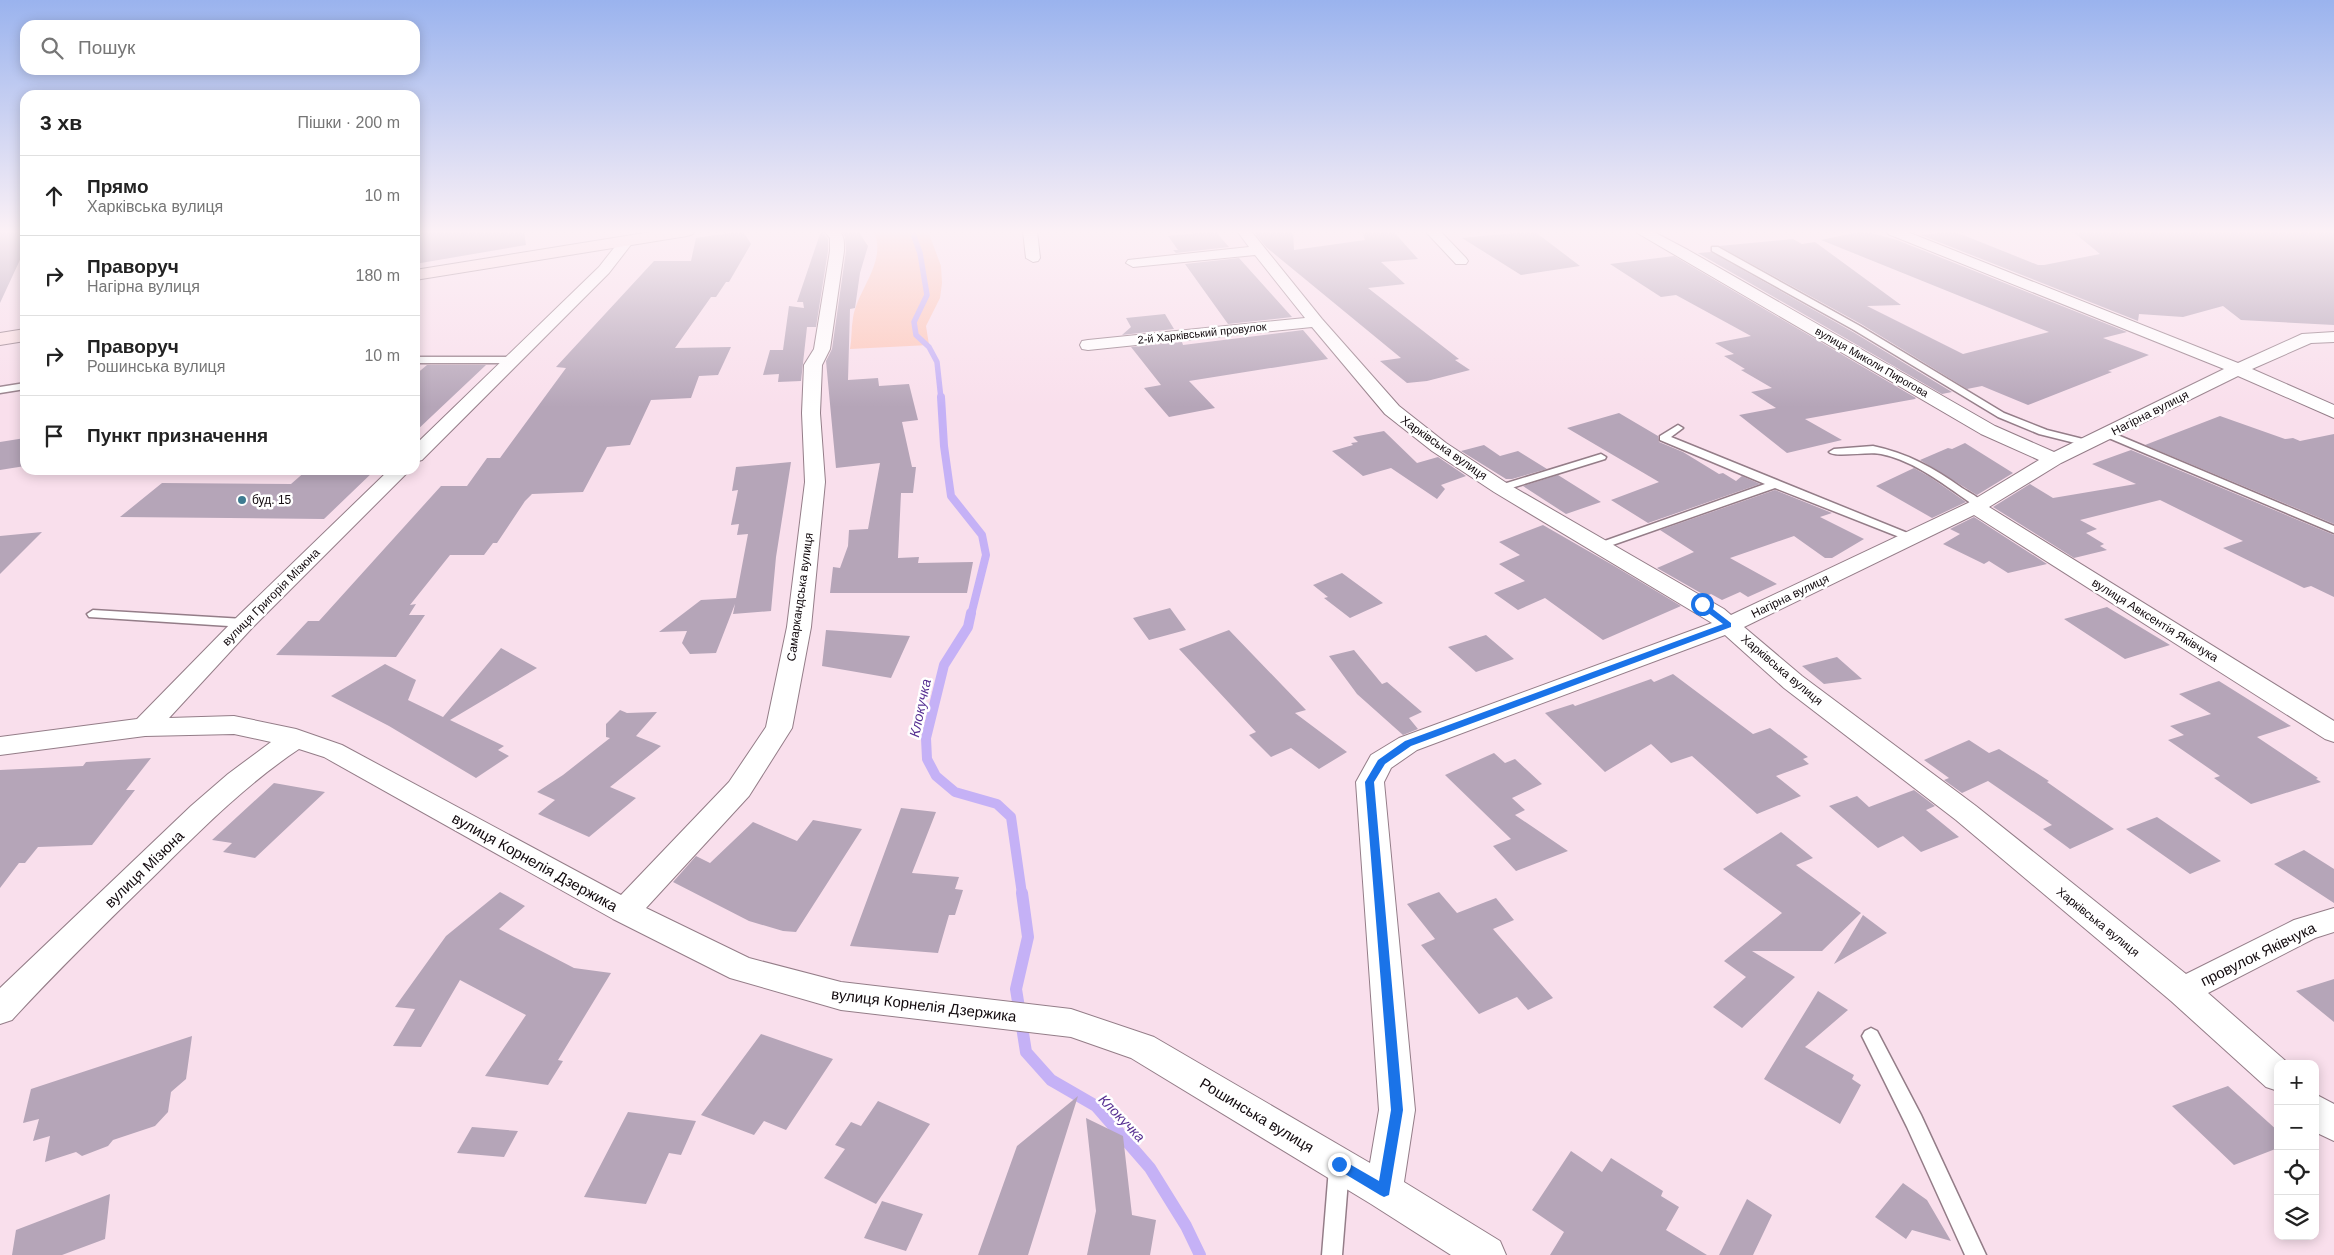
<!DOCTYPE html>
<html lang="uk">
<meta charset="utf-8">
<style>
body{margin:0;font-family:Helvetica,sans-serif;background:#f2f2f2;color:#222}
.controls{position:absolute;right:15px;bottom:15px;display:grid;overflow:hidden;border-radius:10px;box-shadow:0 2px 12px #0003}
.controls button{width:45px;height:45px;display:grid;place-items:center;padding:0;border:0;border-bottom:1px solid #e0e0e0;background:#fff;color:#222;font:25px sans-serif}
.stop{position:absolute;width:15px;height:15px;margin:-11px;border:4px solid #1a73e8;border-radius:50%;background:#fff}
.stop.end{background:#1a73e8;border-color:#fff;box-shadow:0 1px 5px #0008}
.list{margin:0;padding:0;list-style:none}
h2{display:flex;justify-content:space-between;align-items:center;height:65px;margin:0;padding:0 20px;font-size:21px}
h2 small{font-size:16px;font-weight:400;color:#767676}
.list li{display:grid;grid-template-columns:32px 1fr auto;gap:15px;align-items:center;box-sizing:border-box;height:80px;padding:0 20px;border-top:1px solid #e0e0e0}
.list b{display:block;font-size:19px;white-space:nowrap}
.list p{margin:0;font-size:16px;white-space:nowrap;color:#767676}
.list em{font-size:16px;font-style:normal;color:#767676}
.icon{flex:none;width:28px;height:28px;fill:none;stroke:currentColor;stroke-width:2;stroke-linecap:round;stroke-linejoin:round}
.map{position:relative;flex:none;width:2334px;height:1255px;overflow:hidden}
.search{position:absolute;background:#fff;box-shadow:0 2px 12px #0003;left:20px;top:20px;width:400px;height:55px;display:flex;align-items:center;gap:12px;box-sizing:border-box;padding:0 18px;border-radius:15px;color:#767676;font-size:19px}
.panel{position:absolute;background:#fff;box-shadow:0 2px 12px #0003;left:20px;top:90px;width:400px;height:385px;border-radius:15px}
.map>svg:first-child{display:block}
.green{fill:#fdc6b8}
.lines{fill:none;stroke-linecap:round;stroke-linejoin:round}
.stream-far3{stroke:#c5b1f6;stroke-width:5.5}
.stream-far2{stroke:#c5b1f6;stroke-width:8}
.stream-far1{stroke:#c5b1f6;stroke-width:10}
.stream{stroke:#c5b1f6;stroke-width:12}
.building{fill:#b5a5b8}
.lane-casing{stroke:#947d88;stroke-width:3}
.street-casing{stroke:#947d88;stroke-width:2}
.secondary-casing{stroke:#947d88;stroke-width:2}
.lane{fill:#fff;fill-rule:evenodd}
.street{fill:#fff;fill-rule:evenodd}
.secondary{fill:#fbe0e4;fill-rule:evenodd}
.route{fill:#1a73e8}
.poi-dot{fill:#3e7b91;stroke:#fff;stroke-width:2}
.labels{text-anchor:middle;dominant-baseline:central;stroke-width:5;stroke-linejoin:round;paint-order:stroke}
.far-street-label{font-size:11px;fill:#120a0e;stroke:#fff}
.street-label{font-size:12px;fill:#120a0e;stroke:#fff}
.poi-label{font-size:12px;fill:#120a0e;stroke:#fff;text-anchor:start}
.water-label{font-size:14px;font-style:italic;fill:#573092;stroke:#fff}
.near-street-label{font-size:15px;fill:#120a0e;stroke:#fff}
</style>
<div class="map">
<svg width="2334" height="1255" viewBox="0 0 2334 1255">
<rect width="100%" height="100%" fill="#f9dfec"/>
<path class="green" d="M 874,231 L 928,231 L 941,266 L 942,283 L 940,298 L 926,326 L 929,345 L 850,349 C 852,339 851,329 853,318 C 858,288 887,263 874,231 Z"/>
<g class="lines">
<path class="stream-far3" d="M 912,231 L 920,253 L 927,295 L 914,322 L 916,335 L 929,347 L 937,362 L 941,399"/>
<path class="stream-far2" d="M 941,397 L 944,446 L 951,496 L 982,535 L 986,555 L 971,615"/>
<path class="stream-far1" d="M 971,613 L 968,627 L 944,665 L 926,738 L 927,759 L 936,776 L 955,792 L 997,804 L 1011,817 L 1022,894"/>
<path class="stream" d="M 1022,893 L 1028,937 L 1016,989 L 1026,1052 L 1051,1080 L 1096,1106 L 1150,1168 L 1186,1226 L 1200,1255"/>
</g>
<path class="building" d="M 0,231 L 25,231 L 25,249 L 0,303 Z
M 415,231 L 524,231 L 526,245 L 415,264 Z
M 743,231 L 751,244 L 729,282 L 726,282 L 716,297 L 711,297 L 675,348 L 731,347 L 718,375 L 699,376 L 691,398 L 651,400 L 630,445 L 607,447 L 583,492 L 532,494 L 525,501 L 497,543 L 493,543 L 484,555 L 450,555 L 410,605 L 416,604 L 409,615 L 425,615 L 396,657 L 276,655 L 308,621 L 319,621 L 441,486 L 467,486 L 487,458 L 500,458 L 566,368 L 556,367 L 654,261 L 691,261 L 696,238 Z
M 821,231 L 828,239 L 828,251 L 816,327 L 807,327 L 801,381 L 778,382 L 779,374 L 763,375 L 770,350 L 783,350 L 789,306 L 804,308 L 803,302 L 797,302 Z
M 841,231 L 858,231 L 868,246 L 860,273 L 855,308 L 850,309 L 848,380 L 878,378 L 879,386 L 909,384 L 918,420 L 902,422 L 912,467 L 916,467 L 913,493 L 901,493 L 898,558 L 919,557 L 918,563 L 973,562 L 967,593 L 830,593 L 833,567 L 840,568 L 848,546 L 849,530 L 868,529 L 880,463 L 836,468 L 826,361 L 832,349 L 846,251 L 845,237 Z
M 1215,231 L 1229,247 L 1176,253 L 1173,250 L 1178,250 L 1168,236 Z
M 1253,231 L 1293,231 L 1294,250 L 1365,240 L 1362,231 L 1393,231 L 1418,259 L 1381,262 L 1405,284 L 1368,288 L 1459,359 L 1455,360 L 1470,370 L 1427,381 L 1407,383 L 1380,361 L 1401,358 L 1266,247 Z
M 1534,231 L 1580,266 L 1521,275 L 1462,238 Z
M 1864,231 L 1897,240 L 2127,332 L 2103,338 L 2149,355 L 2108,371 L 2112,372 L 2028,405 L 1982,386 L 1967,389 L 1861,324 L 1719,246 L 1793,239 L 1802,244 L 1815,242 L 1901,305 L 1867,306 L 1963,354 L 2049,332 L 1821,240 Z
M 1953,231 L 2038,265 L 2044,265 L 2100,254 L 2072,231 L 2334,231 L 2334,325 L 2241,320 L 2223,306 L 2183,317 L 2139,314 L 2138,321 L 1921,235 Z
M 1711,252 L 1853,332 L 1952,392 L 1942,394 L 1698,253 Z
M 1674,256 L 1916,398 L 1915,399 L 1805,419 L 1842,440 L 1787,453 L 1739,415 L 1776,408 L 1751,392 L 1772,388 L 1741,370 L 1745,369 L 1724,356 L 1734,354 L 1715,343 L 1751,336 L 1676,295 L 1661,297 L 1610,264 Z
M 1239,258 L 1292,317 L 1228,324 L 1185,264 Z
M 1165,314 L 1174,329 L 1122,335 L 1131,327 L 1126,318 Z
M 1303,330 L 1328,359 L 1189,381 L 1215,408 L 1169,417 L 1144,388 L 1161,385 L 1131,347 L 1182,342 L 1183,345 Z
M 427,365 L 486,365 L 415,432 L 415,375 Z
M 1619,413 L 1658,436 L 1659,442 L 1683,452 L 1719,474 L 1723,473 L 1736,481 L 1742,476 L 1760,484 L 1648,523 L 1611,500 L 1659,482 L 1567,428 Z
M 2220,416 L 2285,439 L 2293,438 L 2300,441 L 2334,434 L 2334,524 L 2145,445 Z
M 1384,431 L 1417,463 L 1438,457 L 1466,476 L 1441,485 L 1445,489 L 1437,499 L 1391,468 L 1363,476 L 1332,451 L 1353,445 L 1351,443 L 1358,442 L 1353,437 Z
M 25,438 L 25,466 L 0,470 L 0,442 Z
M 1965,443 L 2013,473 L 1977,495 L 1920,460 L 1948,448 L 1952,449 Z
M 1484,445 L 1500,456 L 1518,451 L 1547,469 L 1512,479 L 1506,479 L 1461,451 Z
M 2131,450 L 2334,535 L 2334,597 L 2311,586 L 2304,588 L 2223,548 L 2243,541 L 2160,500 L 2080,520 L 2097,529 L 2086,533 L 2104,544 L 2100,546 L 2107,550 L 2074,558 L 1993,507 L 2030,484 L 2053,498 L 2136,484 L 2092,464 Z
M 791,462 L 776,557 L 771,611 L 733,614 L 735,604 L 716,653 L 690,654 L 682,643 L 687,631 L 659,632 L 701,600 L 736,598 L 748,534 L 737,535 L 739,524 L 731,525 L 738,490 L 732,491 L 736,467 Z
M 1914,468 L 1930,477 L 1966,502 L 1932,518 L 1876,486 Z
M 307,470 L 375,470 L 324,519 L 120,517 L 162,483 L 291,484 Z
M 1558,475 L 1601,502 L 1566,514 L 1523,486 Z
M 1775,490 L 1832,513 L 1820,517 L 1864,539 L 1832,558 L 1825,558 L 1794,536 L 1730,558 L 1777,584 L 1748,597 L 1740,592 L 1722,600 L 1711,594 L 1706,596 L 1657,568 L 1694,552 L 1660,530 Z
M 1974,517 L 2047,564 L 2008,573 L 1989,561 L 1984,564 L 1943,544 L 1960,534 L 1950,529 Z
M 1543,525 L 1616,567 L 1681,606 L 1603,640 L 1545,598 L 1518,610 L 1494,593 L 1525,581 L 1499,564 L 1520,555 L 1499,542 Z
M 42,532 L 0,574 L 0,536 Z
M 1342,573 L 1383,603 L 1350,618 L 1324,598 L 1328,597 L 1313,585 Z
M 2107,607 L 2170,645 L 2125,659 L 2064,619 Z
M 1170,608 L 1186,630 L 1149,640 L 1133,618 Z
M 826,630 L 910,636 L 891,678 L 822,666 Z
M 1229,630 L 1306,710 L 1295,713 L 1347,752 L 1319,769 L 1291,748 L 1271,757 L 1249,735 L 1256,732 L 1179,649 Z
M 1486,635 L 1514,659 L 1476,672 L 1448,647 Z
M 501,648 L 537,668 L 450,720 L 504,746 L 498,750 L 509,756 L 476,778 L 389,726 L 331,696 L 385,664 L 416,680 L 408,700 L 443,717 Z
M 1354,650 L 1382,684 L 1387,682 L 1422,712 L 1409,718 L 1418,729 L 1403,735 L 1357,694 L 1329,656 Z
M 1837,657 L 1862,679 L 1824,684 L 1802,666 Z
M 1673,674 L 1753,734 L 1770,728 L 1808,757 L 1803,759 L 1809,764 L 1776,776 L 1801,796 L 1757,814 L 1692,756 L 1671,763 L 1651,744 L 1605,772 L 1545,713 L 1573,704 L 1575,706 L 1651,679 L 1654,682 Z
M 2219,681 L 2291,726 L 2257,737 L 2318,778 L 2316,779 L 2321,782 L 2251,804 L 2214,778 L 2220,776 L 2168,740 L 2184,735 L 2170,726 L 2211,714 L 2179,694 Z
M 620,710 L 627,713 L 657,712 L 636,736 L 661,746 L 610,787 L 636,798 L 589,837 L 538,814 L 555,800 L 537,792 L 563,775 L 610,738 L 606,737 L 606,724 Z
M 1969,740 L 1989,753 L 1999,749 L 2049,781 L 2047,782 L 2114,829 L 2070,849 L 2043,829 L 2052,825 L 1988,781 L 1962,793 L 1944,780 L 1949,778 L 1924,760 Z
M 1494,753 L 1505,763 L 1515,759 L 1542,784 L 1512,798 L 1525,810 L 1515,815 L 1568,851 L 1516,871 L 1493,846 L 1511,839 L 1445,775 Z
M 151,758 L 126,790 L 135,790 L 92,845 L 38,847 L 25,863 L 19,863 L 0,888 L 0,770 L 83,766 L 86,762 Z
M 274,783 L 325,792 L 255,858 L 223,852 L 232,843 L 212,840 Z
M 1914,790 L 1935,806 L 1926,810 L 1959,837 L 1921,852 L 1903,836 L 1878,848 L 1829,806 L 1857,796 L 1869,807 Z
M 901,808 L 936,812 L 912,873 L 959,877 L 955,889 L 963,890 L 955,915 L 949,915 L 938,953 L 850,946 Z
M 2157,817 L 2221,861 L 2190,874 L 2126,829 Z
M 813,820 L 862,829 L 796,932 L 783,931 L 749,921 L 673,882 L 696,856 L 710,863 L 753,822 L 797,841 Z
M 1781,832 L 1813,858 L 1796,865 L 1861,913 L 1822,951 L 1752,951 L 1795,977 L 1742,1028 L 1713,1007 L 1746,977 L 1724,961 L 1782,913 L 1723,869 Z
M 2304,850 L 2334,869 L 2334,903 L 2274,864 Z
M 500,892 L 525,906 L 499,929 L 574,968 L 611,973 L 558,1060 L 563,1061 L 548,1085 L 485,1076 L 526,1015 L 460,980 L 421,1047 L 393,1046 L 415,1009 L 395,1007 L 446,936 Z
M 1439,892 L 1457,913 L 1496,898 L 1514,920 L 1493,929 L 1553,998 L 1528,1010 L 1517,997 L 1479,1014 L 1421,945 L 1435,939 L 1407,904 Z
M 1863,915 L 1887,933 L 1834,964 Z
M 2334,979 L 2334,1022 L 2296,991 Z
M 1818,991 L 1848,1010 L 1805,1047 L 1854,1075 L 1852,1079 L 1861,1085 L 1840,1124 L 1764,1079 Z
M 761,1034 L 833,1059 L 786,1130 L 764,1121 L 754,1135 L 701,1115 Z
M 192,1036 L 186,1079 L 171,1092 L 168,1112 L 155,1126 L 113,1140 L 108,1146 L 82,1156 L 76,1152 L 45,1162 L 50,1136 L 33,1141 L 39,1119 L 23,1123 L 31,1089 Z
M 2228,1086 L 2278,1131 L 2278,1148 L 2234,1165 L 2172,1106 Z
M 1078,1096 L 1028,1255 L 978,1255 L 1017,1146 Z
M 878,1101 L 930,1124 L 876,1204 L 824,1178 L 845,1149 L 835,1145 L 851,1122 L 861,1126 Z
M 628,1112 L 696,1121 L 681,1155 L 669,1153 L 646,1204 L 584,1197 Z
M 1086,1118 L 1123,1136 L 1132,1215 L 1156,1220 L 1150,1255 L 1087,1255 L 1096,1211 Z
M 472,1127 L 518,1131 L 504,1157 L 457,1153 Z
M 1571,1151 L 1602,1172 L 1611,1158 L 1663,1191 L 1661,1196 L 1679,1207 L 1666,1230 L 1707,1255 L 1550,1255 L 1564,1232 L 1532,1210 Z
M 1903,1183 L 1927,1200 L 1951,1241 L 1912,1230 L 1906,1239 L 1875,1217 Z
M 110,1194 L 105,1239 L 62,1255 L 12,1255 L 16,1230 Z
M 1747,1199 L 1772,1215 L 1753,1255 L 1719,1255 Z
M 882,1201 L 923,1214 L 906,1251 L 864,1238 Z"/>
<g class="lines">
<g class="lane-casing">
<path id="lane" d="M 1712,247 L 1718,247 L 1860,326 L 2004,413 L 2047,430 L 2091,441 L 2092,443 L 2087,446 L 2039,434 L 1998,417 L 1854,330 L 1712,251 Z
M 415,357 L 513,357 L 518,360 L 513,363 L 415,363 Z
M 25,383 L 25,389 L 0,393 L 0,387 Z
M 1678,425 L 1683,428 L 1671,437 L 1915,536 L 1917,538 L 1911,541 L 1907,540 L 1775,488 L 1604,548 L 1596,548 L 1594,546 L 1596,544 L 1765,484 L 1660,440 L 1660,436 Z
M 2108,431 L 2334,526 L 2334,533 L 2104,436 L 2104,432 Z
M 1873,446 C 1907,453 1934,468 1962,488 C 1970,493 1979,497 1984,504 L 1979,507 L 1975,506 C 1947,487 1916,461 1881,454 C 1869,451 1835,458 1829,452 L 1834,449 Z
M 1601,454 L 1606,457 L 1605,459 L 1505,490 L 1497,490 L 1496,488 L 1497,486 Z
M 93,610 L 244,619 L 250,623 L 244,627 L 89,617 L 87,614 Z
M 1871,1028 L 1877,1031 L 1921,1115 L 1986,1255 L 1965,1255 L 1907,1127 L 1862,1036 L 1865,1031 Z
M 1339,1159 L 1346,1162 L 1349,1168 L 1342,1255 L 1322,1255 L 1329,1168 L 1332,1162 Z"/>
</g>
<g class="street-casing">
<path id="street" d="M 824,231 L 839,231 C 845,237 844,243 844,251 L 830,349 L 822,365 L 820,413 L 825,482 L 811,627 L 792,728 L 749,796 L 646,908 L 749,958 L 841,982 L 1071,1009 L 1154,1037 L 1370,1163 L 1379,1110 L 1356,782 L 1371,755 L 1399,738 L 1712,623 L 1494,492 L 1432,451 L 1385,414 L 1312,327 L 1088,350 L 1082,349 L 1080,345 L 1082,341 L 1088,340 L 1305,318 L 1255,255 L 1133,267 L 1126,263 L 1128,260 L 1249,247 L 1237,231 L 1251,231 L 1322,319 L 1399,406 L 1446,443 L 1508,484 L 1724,609 L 1731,615 L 1968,503 L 2039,460 L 1981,434 L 1634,231 L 1652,231 L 1688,250 L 1995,426 L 2054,452 L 2224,369 L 1888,234 L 1886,231 L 1905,231 L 2238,363 L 2302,334 L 2334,332 L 2334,342 L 2311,343 L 2252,369 L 2334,405 L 2334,418 L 2238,376 L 2061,463 L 1989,507 L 2334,721 L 2334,742 L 2325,739 L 1974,515 L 1744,627 L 1802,676 L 1976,806 L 2186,974 L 2294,920 L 2334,908 L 2334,932 L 2315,938 L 2208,993 L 2289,1064 L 2278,1064 L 2278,1091 L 2266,1087 L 2171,1001 L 1956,820 L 1784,688 L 1725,635 L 1417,750 L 1391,768 L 1384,782 L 1415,1110 L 1404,1182 L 1500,1241 L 1506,1255 L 1451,1255 L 1371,1204 L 1131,1058 L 1071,1037 L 841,1010 L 730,978 L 613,919 L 324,757 L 299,749 C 242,787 194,837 145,885 C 100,929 55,973 12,1020 L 0,1024 L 0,988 L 191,806 L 228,774 L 271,742 L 234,734 L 145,736 L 0,755 L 0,737 L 137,719 L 236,618 L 389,470 L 410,470 L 252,628 L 169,718 L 234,716 L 296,729 L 342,745 L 621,895 L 729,782 L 766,727 L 787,627 L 805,482 L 802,413 L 804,365 L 814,349 L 830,251 L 830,238 Z
M 1023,231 L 1037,231 L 1040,258 L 1038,261 L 1033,262 L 1026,258 Z
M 1425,231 L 1440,231 L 1466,258 L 1468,261 L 1466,264 L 1456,264 Z
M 626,238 L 633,242 L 609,273 L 422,460 L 415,462 L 415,445 L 599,267 L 621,239 Z
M 2315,1094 L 2334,1104 L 2334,1141 L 2315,1132 Z"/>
</g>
<g class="secondary-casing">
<path id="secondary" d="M 657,231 L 695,231 L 693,234 L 687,236 L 415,280 L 415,270 Z
M 25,329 L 25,341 L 0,345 L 0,333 Z"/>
</g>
<use href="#lane" class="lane"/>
<use href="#street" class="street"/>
<use href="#secondary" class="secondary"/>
</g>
<linearGradient id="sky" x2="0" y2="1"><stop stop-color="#9ab3ee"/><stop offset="0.57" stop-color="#fcf1f6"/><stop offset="1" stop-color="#fcf1f6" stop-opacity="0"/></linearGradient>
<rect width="2334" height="407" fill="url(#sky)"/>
<path class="route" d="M 1699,603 L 1705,603 L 1731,623 L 1731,627 L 1411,746 L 1385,764 L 1374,782 L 1403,1110 L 1389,1195 L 1384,1197 L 1380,1195 L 1335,1168 L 1333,1164 L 1335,1160 L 1339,1158 L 1379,1181 L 1391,1110 L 1365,782 L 1378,760 L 1405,741 L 1723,624 L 1699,606 Z"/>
<circle class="poi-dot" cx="242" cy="500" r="5"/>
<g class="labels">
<g class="far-street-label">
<text transform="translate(1202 333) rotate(-6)">2-й Харківський провулок</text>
<text transform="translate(1872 362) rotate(30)">вулиця Миколи Пирогова</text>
</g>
<g class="street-label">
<text transform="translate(2150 413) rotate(-27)">Нагірна вулиця</text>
<text transform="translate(1444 448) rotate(35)">Харківська вулиця</text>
<text transform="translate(1790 596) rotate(-26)">Нагірна вулиця</text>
<text transform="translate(271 597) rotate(-45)">вулиця Григорія Мізюна</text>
<text transform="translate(800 597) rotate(-82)">Самаркандська вулиця</text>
<text transform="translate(2155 620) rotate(32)">вулиця Авксентія Яківчука</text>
<text transform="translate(1782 670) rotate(40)">Харківська вулиця</text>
<text transform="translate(2098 922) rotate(39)">Харківська вулиця</text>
</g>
<g class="poi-label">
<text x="252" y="500">буд. 15</text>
</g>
<g class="water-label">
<text transform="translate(920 708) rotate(-78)">Клокучка</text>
<text transform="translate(1122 1118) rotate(46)">Клокучка</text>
</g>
<g class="near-street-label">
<text transform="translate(535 862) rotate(29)">вулиця Корнелія Дзержика</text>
<text transform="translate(144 869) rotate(-44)">вулиця Мізюна</text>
<text transform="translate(2258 954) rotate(-26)">провулок Яківчука</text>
<text transform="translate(924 1005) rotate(7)">вулиця Корнелія Дзержика</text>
<text transform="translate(1257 1115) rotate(31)">Рошинська вулиця</text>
</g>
</g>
</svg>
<div class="controls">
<button>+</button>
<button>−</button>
<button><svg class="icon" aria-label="locate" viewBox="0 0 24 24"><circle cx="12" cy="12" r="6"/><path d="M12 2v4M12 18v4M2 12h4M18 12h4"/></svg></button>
<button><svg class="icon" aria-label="layers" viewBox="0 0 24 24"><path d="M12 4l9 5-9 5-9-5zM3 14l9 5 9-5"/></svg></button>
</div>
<div class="stop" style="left:1702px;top:604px"></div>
<div class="stop end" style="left:1339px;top:1164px"></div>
<div class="search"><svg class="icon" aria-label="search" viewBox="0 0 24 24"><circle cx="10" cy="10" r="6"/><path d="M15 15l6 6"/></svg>Пошук</div>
<section class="panel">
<h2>3 хв<small>Пішки · 200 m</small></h2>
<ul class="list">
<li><svg class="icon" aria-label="ahead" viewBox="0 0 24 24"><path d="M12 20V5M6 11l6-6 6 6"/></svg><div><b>Прямо</b><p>Харківська вулиця</p></div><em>10 m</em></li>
<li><svg class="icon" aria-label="right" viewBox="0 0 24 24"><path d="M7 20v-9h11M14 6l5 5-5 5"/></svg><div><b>Праворуч</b><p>Нагірна вулиця</p></div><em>180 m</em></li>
<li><svg class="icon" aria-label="right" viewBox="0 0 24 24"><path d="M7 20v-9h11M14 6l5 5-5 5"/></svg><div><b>Праворуч</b><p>Рошинська вулиця</p></div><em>10 m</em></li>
<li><svg class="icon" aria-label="arrive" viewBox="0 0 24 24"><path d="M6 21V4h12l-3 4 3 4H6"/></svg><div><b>Пункт призначення</b></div></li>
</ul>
</section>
</div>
